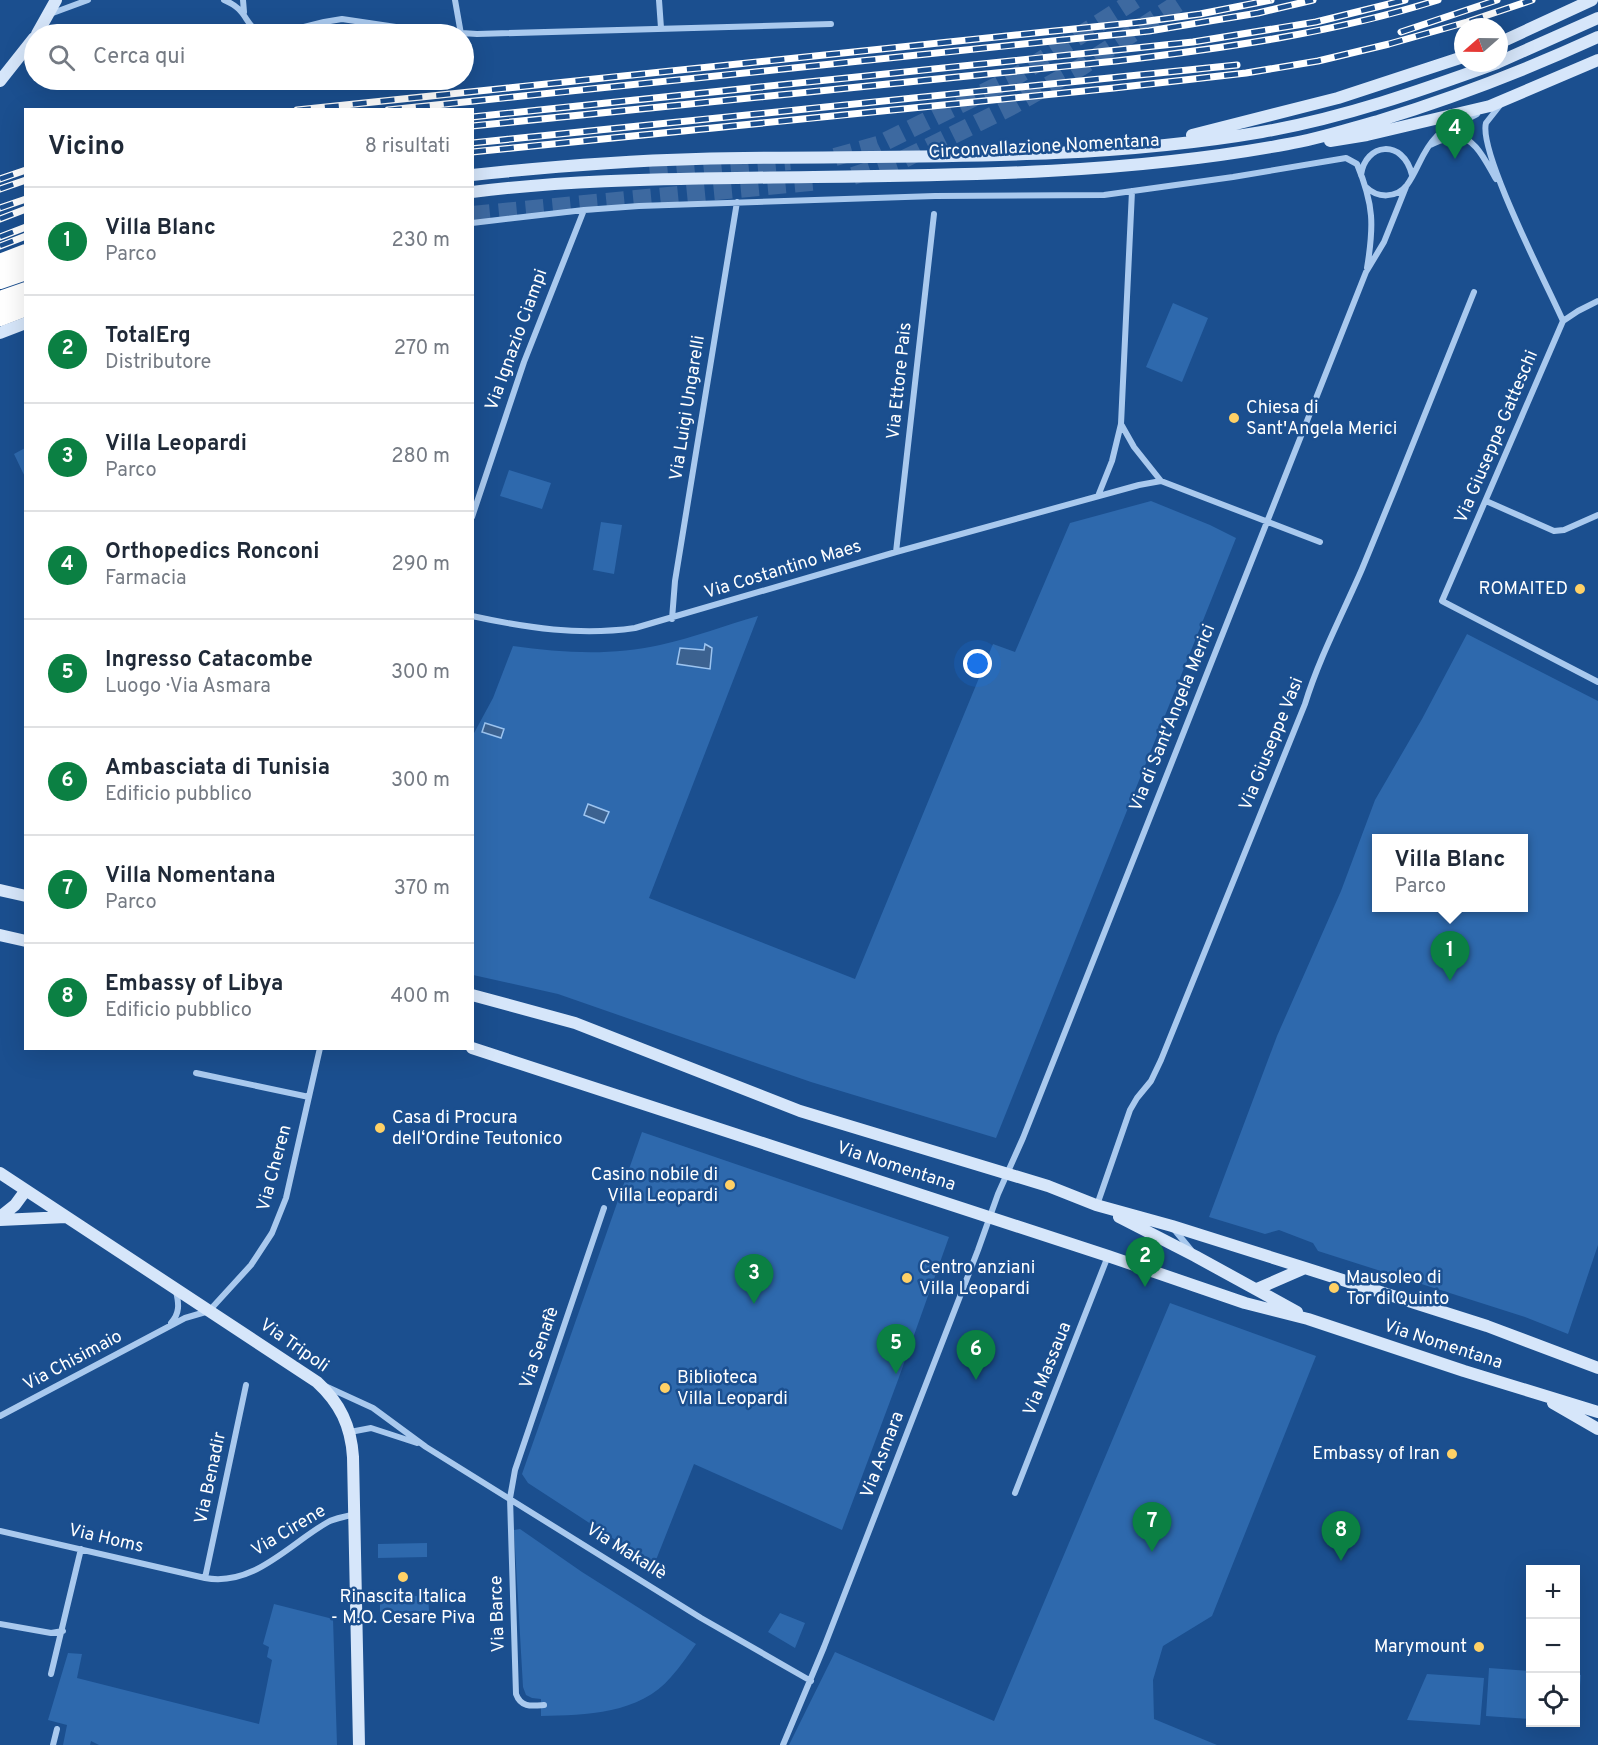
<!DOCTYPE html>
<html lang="it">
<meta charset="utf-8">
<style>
body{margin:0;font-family:Overpass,sans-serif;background:#f2f2f3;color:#1f2937}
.controls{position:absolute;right:18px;bottom:18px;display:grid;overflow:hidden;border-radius:0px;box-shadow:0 6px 24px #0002}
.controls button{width:54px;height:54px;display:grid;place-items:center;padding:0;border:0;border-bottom:2px solid #e0e1e3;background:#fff;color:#1f2937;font:30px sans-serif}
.compass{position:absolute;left:1454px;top:18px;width:54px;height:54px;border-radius:50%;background:#fff;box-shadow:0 6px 24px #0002;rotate:250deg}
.you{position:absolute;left:978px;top:664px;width:21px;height:21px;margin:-15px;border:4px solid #fff;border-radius:50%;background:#1a73e8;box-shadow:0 0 0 9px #1a73e833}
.badge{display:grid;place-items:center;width:39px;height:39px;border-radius:50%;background:#0b8043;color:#fff;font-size:20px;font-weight:700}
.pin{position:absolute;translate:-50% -50px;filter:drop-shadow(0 2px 3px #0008)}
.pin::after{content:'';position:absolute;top:32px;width:21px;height:18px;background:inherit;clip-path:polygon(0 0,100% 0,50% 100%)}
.popup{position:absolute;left:1372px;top:834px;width:156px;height:78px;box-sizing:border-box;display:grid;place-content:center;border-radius:0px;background:#fff;filter:drop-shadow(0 2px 4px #0005);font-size:20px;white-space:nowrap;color:#747a83}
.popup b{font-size:22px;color:#1f2937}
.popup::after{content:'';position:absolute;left:50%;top:100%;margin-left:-12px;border:12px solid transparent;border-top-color:#fff}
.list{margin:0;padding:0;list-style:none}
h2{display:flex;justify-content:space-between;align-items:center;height:78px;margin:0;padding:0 24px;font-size:26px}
h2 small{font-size:20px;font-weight:400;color:#747a83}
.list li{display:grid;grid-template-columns:39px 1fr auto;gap:18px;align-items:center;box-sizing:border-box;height:108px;padding:0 24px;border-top:2px solid #e0e1e3}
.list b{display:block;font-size:22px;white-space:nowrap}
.list p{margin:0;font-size:20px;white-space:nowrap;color:#747a83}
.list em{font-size:20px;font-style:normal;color:#747a83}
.icon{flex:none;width:33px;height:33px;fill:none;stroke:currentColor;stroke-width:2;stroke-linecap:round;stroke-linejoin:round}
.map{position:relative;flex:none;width:1598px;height:1745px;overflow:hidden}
.search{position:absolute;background:#fff;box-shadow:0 6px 24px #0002;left:24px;top:24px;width:450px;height:66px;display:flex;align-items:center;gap:15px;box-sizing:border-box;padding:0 21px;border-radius:33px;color:#747a83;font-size:22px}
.panel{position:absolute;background:#fff;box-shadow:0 6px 24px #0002;left:24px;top:108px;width:450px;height:942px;border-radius:0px}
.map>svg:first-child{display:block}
.green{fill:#2e69ad;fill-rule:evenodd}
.water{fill:#3c6290;stroke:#9cc4f0;stroke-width:1.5}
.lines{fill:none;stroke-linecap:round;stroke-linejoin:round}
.highway-tunnel{stroke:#3d69a0;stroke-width:18;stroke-dasharray:18 9;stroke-linecap:butt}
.street{stroke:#a9c9ee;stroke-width:6}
.secondary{stroke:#d6e6fa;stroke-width:12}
.highway{stroke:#fff;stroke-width:18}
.rail-casing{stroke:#fff;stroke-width:7}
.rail{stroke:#1b4f8f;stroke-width:4.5;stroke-dasharray:14;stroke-linecap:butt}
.poi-dot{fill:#ffd166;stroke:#1b4f8f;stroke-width:2}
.labels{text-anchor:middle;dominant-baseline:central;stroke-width:5;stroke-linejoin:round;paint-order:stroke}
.street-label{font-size:18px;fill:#fff;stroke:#1b4f8f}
.poi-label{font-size:18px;fill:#fff;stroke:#1b4f8f;text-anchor:start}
</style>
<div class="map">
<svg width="1598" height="1745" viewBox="0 0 1598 1745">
<rect width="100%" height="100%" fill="#1b4f8f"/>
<path class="green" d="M 1173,303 L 1208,318 L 1182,382 L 1146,367 Z
M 25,448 L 25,477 L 14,454 Z
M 509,470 L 551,483 L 542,509 L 500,496 Z
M 1151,501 L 1210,525 L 1236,538 L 996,1138 L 811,1082 L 558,994 L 473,975 L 473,735 L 493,698 L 513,646 C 562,653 612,656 660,645 C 693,638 726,625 758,616 L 649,898 L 855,979 L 993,644 L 1015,652 L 1070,523 Z
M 601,522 L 622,525 L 614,574 L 593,570 Z
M 1467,634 L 1598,701 L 1598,1245 L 1568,1334 L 1525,1317 L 1318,1251 L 1313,1243 L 1279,1230 L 1265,1234 L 1209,1217 L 1277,1036 L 1341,891 L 1375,800 L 1422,719 ZM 1376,838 L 1524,838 L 1524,908 L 1376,908 Z
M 642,1132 L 949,1237 L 898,1380 L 842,1530 L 694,1464 L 654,1565 L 528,1483 L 522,1474 Z
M 1170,1303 L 1316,1356 L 1212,1616 L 1163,1646 L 1153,1680 L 1154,1719 L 1217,1745 L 789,1745 L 835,1652 L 994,1721 Z
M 520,1529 L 582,1572 L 696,1644 C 688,1655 680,1667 671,1677 C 640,1714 586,1715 541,1716 L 541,1699 L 532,1698 L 526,1695 L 523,1687 L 514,1530 Z
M 427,1543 L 427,1557 L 378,1558 L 378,1544 Z
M 380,1596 L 428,1596 L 429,1611 L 380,1612 Z
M 274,1604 L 333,1619 L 337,1745 L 99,1745 L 91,1741 L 90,1745 L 63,1745 L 67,1725 L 48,1720 L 68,1653 L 82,1654 L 77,1678 L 259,1724 L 272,1660 L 267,1657 L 269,1647 L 263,1644 Z
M 780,1613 L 805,1623 L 795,1648 L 768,1632 Z
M 1489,1668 L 1530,1671 L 1530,1719 L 1486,1716 Z
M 1427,1674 L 1484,1678 L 1480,1725 L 1407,1720 Z
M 1576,1674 L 1581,1675 L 1577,1722 L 1576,1722 Z"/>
<path class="water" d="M 705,644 L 712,648 L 710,669 L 677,664 L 680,648 L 704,650 Z
M 485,723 L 504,729 L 501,738 L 482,732 Z
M 588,804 L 609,812 L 604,823 L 584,815 Z"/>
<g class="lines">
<path class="highway-tunnel" d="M 835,157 L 878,145 L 1015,77 L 1135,0
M 650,175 L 790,161
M 853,176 L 904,159 L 1010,107 L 1081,67 L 1183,0
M 472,215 L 820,181"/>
<path class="street" d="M 224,0 C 248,10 243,22 260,34
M 243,0 L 244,12
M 455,0 L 461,34
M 659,0 L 661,28
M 50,14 L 88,0
M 276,34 L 324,22 L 342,19 L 416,30 L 477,34 L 831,24
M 1501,104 L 1486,123 C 1478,152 1548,287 1563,321
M 1430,145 C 1437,142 1445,138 1453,137 C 1474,133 1487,164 1496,179
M 1361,175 C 1365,143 1403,138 1412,175
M 1366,187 C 1377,198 1396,199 1407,185 C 1418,170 1422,151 1436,137 C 1446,126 1464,121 1477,114
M 472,223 L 584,210 L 639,206 L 935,196 L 1104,195 L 1233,177 L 1346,158 L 1357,164 C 1374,205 1374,226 1367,268
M 1598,301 L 1578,311 L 1563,321 L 1442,601 L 1598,682
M 1121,424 L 1134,447 L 1161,481
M 1098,496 L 1112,461 L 1121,424 L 1132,191
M 1486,501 L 1554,531 L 1564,530 L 1598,515
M 472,517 L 524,362 L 584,210
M 896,552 L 934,214
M 472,616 C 527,628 580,636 635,628 L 896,552 L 1139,485 L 1161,481 L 1320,542
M 672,619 L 675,581 L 737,202
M 196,1073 L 309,1097
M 1097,1205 L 1130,1110 L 1137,1098 L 1151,1081 L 1161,1060 L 1305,704 C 1319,658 1343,613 1362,569 C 1400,477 1437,385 1474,292
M 1173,1228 L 1191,1250
M 171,1323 C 180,1313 179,1304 176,1291
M 325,1386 L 373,1408 L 426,1447 L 701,1618 L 811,1681
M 0,1416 L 185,1318 L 209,1311 L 251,1265 L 272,1233 L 286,1198 L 320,1048
M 350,1432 L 371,1428 L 417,1443
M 1015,1493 L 1108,1256
M 0,1531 L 205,1578 C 254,1587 289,1544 328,1522 C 335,1518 346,1517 354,1514
M 205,1578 L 246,1385
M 0,1624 L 51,1633 L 63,1631
M 51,1674 L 81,1549
M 544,1705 C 532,1706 521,1708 516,1694 L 510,1498 L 515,1470 L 604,1208
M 53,1745 L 57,1729
M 783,1745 L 824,1647 L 978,1250 L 998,1194 L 1023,1138 L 1366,272 L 1384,242 L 1406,187"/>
<path class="secondary" d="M 37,34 L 56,0
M 1499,43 L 1592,0
M 1499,62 L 1598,18
M 0,81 L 34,38
M 1192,135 L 1338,98 L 1463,57
M 1330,141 L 1367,135 L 1490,106 L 1598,60
M 472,175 C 547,167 621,161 696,159 C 885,154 1076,164 1262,132 C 1343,118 1420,91 1497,63
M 472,192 C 560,181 649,179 737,178 C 921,175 1107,178 1288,144 C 1319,139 1348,129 1378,121 C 1453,98 1526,70 1598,37
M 0,333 L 26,323
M 0,890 L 26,896
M 0,935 L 26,941
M 472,995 L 575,1023 L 800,1111 L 1048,1186 L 1096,1205 L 1172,1226 L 1305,1268 L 1487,1326 L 1598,1368
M 472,1048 L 1108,1256 L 1245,1303 L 1308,1319 L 1464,1371 L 1598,1412
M 0,1173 L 317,1382 C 340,1403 351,1426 353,1457 L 359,1745
M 0,1217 L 15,1205 L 26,1190
M 1119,1217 L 1195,1256 L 1297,1312
M 0,1220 L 66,1217
M 1257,1289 L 1305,1268
M 1553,1403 L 1598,1429"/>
<path class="highway" d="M 0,263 L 26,253
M 0,280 L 26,271
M 0,300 L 26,291
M 0,317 L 26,307"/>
<g class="rail-casing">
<path id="rail" d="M 1401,32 L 1497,0
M 297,110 L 1141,22 L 1200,14 L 1271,0
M 388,110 L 1149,31 L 1258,13 L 1313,0
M 472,117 L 1193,42 L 1316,22 L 1405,0
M 472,126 L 1116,61 C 1225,48 1333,33 1438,0
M 472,143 L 1237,65
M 472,152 L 1114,88 L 1246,73 L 1318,61 L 1389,44 L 1467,22 L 1532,0
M 0,179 L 26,170
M 0,189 L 26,180
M 0,208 L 26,199
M 0,219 L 26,209
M 0,237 L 26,227
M 0,246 L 26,236"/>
</g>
<use href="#rail" class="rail"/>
</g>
<g class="poi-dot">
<circle cx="1234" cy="418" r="6"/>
<circle cx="1580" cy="589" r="6"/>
<circle cx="380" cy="1128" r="6"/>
<circle cx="730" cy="1185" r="6"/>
<circle cx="907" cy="1278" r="6"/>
<circle cx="1334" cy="1288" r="6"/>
<circle cx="665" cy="1388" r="6"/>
<circle cx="1452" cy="1454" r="6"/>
<circle cx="403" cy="1577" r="6"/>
<circle cx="1479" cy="1647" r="6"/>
</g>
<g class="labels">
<g class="street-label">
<text transform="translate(1044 147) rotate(-3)">Circonvallazione Nomentana</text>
<text transform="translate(517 340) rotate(-70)">Via Ignazio Ciampi</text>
<text transform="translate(900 381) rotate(-84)">Via Ettore Pais</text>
<text transform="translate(688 408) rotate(-81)">Via Luigi Ungarelli</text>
<text transform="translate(1497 437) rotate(-67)">Via Giuseppe Gatteschi</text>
<text transform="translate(783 570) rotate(-17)">Via Costantino Maes</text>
<text transform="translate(1173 718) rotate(-68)">Via di Sant'Angela Merici</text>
<text transform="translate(1272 744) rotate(-68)">Via Giuseppe Vasi</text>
<text transform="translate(896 1167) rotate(18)">Via Nomentana</text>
<text transform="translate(275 1168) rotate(-75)">Via Cheren</text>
<text transform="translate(1443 1345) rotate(18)">Via Nomentana</text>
<text transform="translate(294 1346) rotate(35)">Via Tripoli</text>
<text transform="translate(540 1348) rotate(-71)">Via Senafè</text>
<text transform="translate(73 1361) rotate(-28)">Via Chisimaio</text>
<text transform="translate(1048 1369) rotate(-68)">Via Massaua</text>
<text transform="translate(883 1455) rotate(-69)">Via Asmara</text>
<text transform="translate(211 1478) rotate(-78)">Via Benadir</text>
<text transform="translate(289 1531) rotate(-31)">Via Cirene</text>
<text transform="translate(106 1539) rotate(13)">Via Homs</text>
<text transform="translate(626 1552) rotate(32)">Via Makallè</text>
<text transform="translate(498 1614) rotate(-92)">Via Barce</text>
</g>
<g class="poi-label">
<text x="1246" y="408">Chiesa di<tspan x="1246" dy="21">Sant'Angela Merici</tspan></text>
<text x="1568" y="589" text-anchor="end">ROMAITED</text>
<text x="392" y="1118">Casa di Procura<tspan x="392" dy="21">dell‘Ordine Teutonico</tspan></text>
<text x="718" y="1175" text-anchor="end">Casino nobile di<tspan x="718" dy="21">Villa Leopardi</tspan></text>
<text x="919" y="1268">Centro anziani<tspan x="919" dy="21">Villa Leopardi</tspan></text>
<text x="1346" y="1278">Mausoleo di<tspan x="1346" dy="21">Tor di Quinto</tspan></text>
<text x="677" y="1378">Biblioteca<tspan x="677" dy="21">Villa Leopardi</tspan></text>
<text x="1440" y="1454" text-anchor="end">Embassy of Iran</text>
<text x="403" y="1597" text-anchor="middle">Rinascita Italica<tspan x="403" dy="21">- M.O. Cesare Piva</tspan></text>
<text x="1467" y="1647" text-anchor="end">Marymount</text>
</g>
</g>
</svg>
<div class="controls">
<button>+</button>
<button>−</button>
<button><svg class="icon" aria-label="locate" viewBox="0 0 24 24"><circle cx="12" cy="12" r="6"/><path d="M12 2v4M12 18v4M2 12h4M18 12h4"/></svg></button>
</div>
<svg class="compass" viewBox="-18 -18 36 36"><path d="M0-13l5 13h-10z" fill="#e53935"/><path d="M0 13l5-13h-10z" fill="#747a83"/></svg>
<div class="you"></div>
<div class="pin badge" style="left:1450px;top:981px">1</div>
<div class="popup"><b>Villa Blanc</b>Parco</div>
<div class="pin badge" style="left:1145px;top:1287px">2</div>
<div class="pin badge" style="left:754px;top:1304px">3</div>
<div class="pin badge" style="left:1455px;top:159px">4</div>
<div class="pin badge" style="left:896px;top:1374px">5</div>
<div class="pin badge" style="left:976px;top:1380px">6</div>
<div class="pin badge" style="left:1152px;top:1552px">7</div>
<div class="pin badge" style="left:1341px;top:1561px">8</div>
<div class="search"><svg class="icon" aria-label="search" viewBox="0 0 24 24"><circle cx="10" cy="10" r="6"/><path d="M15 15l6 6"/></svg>Cerca qui</div>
<section class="panel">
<h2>Vicino<small>8 risultati</small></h2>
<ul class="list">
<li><span class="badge">1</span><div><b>Villa Blanc</b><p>Parco</p></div><em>230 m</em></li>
<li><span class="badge">2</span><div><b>TotalErg</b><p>Distributore</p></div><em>270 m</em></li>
<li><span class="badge">3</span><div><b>Villa Leopardi</b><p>Parco</p></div><em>280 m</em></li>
<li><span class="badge">4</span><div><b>Orthopedics Ronconi</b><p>Farmacia</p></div><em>290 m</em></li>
<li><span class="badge">5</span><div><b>Ingresso Catacombe</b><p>Luogo · Via Asmara</p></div><em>300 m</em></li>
<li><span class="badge">6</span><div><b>Ambasciata di Tunisia</b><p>Edificio pubblico</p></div><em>300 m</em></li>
<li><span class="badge">7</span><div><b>Villa Nomentana</b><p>Parco</p></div><em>370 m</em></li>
<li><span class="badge">8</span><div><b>Embassy of Libya</b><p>Edificio pubblico</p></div><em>400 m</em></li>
</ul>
</section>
</div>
